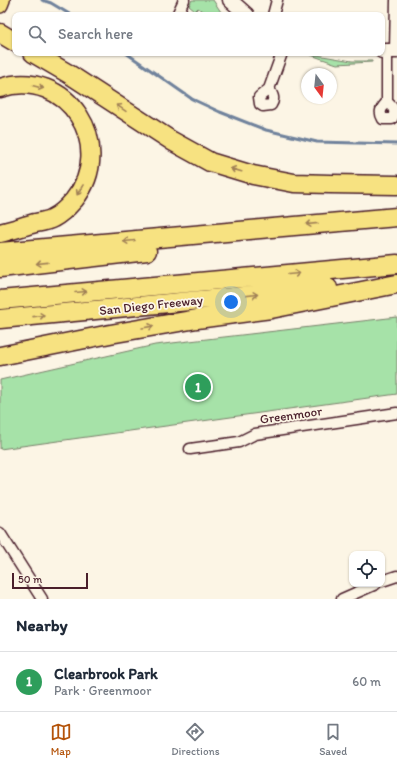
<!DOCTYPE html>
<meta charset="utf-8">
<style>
body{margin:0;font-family:Itim,sans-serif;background:#f2f2f3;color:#1f2937}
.controls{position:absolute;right:12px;bottom:12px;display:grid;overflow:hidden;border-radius:8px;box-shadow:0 1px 3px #0004}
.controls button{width:36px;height:36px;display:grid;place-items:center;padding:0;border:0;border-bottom:1px solid #e0e1e3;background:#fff;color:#1f2937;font:20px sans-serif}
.compass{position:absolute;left:301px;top:68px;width:36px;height:36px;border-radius:50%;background:#fff;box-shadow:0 1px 3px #0004;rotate:165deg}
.scale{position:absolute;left:12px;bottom:10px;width:76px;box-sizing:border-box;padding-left:4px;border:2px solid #4a1f2b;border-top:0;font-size:11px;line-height:14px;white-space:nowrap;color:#4a1f2b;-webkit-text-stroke:3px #fcf5e5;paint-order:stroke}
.you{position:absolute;left:231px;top:302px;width:14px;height:14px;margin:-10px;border:3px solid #fff;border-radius:50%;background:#1a73e8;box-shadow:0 0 0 6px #1a73e833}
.badge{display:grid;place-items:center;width:26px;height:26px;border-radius:50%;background:#b45309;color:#fff;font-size:13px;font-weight:700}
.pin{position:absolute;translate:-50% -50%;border:2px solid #fff;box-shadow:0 1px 4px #0006}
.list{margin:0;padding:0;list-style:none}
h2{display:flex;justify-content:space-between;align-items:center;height:52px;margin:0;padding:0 16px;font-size:17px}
h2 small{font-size:13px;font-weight:400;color:#747a83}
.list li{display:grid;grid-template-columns:26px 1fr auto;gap:12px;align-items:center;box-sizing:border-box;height:60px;padding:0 16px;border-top:1px solid #e0e1e3}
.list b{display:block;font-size:15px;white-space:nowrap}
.list p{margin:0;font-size:13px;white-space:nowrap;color:#747a83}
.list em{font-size:13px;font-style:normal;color:#747a83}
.icon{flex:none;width:22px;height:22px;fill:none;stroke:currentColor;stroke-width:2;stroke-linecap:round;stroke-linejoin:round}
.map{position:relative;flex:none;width:397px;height:599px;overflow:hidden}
.search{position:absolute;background:#fff;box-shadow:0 1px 3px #0004;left:12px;right:12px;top:12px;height:44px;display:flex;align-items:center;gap:10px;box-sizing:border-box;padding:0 14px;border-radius:8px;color:#747a83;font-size:15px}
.sheet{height:112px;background:#fff}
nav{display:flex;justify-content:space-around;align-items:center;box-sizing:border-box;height:56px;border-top:1px solid #e0e1e3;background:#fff;font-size:11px;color:#747a83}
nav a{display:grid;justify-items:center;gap:2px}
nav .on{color:#b45309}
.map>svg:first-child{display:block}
.green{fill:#a6e2a8;stroke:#78806a}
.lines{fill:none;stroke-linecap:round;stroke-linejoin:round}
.stream{stroke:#6f829c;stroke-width:3}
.street-casing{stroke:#4a1f2b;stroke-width:13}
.secondary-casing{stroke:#4a1f2b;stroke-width:17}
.primary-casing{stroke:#4a1f2b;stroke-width:18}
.highway-casing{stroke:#4a1f2b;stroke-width:21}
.street{stroke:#fcf5e5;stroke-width:10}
.secondary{stroke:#fcf5e5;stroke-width:14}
.primary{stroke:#f7e281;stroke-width:15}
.highway{stroke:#f7e281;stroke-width:18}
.oneway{stroke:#a08056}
.labels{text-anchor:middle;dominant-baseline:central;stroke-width:3.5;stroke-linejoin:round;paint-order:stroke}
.street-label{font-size:13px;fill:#4a1f2b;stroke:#fcf5e5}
</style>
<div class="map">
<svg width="397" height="599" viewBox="0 0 397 599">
<rect width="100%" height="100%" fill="#fcf5e5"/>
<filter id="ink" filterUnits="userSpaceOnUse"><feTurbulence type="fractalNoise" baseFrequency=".025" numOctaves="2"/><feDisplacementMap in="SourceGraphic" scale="8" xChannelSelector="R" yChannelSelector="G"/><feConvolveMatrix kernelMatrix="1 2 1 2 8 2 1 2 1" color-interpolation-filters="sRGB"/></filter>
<g filter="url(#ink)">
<path class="green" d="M 192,0 L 213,0 L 223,15 L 208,15 L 198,8 L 195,11 L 189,6 Z
M 305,53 L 352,61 L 372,61 L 372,62 L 337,64 Z
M 397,317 L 397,394 L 0,449 L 0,380 L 155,345 Z"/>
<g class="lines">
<path class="stream" d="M 42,0 L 51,3 L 71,15
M 126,53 L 192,99 L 220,112 L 266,130 L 317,142 L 397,144"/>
<g class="street-casing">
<path id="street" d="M 177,15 L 184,0
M 273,15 L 277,0
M 387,51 L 387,102
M 395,51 L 396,0
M 269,89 C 273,95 275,99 271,105 L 263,106 L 260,104 L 259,97 Z
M 269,89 L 282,53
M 387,102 C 393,107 397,111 392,119 L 383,119 C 378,111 382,108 387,102 Z
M 190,449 L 239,442 L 255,434 L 397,413
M 0,533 L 42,599
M 382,581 L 397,576
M 342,599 L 376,584"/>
</g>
<g class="secondary-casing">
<path id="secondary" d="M 230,0 L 247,15
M 382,51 L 397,51"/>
</g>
<g class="primary-casing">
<path id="primary" d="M 0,5 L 2,0"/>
</g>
<g class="highway-casing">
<path id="highway" d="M 0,33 L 15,42
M 33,53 L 69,74 L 172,141 L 210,162 L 253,175 L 294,183 L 330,184 L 397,185
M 0,88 C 67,66 118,146 74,200 C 68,207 61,214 53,218 C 48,221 41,222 35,223 C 24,226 12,230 0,233
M 0,252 L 397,217
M 0,268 L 147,251
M 0,300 L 397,264
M 0,319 L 328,288
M 0,356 L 110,334 L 197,319 L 271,309 L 397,284"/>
</g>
<use href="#street" class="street"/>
<use href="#secondary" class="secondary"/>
<use href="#primary" class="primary"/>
<use href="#highway" class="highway"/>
</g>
<defs><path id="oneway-shaft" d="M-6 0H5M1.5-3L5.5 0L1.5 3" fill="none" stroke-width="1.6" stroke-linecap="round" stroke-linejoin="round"/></defs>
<g class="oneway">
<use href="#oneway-shaft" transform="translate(38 87) rotate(14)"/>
<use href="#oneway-shaft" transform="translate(121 108) rotate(-146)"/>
<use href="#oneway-shaft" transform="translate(236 170) rotate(-164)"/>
<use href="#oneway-shaft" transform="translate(80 190) rotate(121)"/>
<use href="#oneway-shaft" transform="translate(312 224) rotate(174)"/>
<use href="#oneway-shaft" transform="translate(129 241) rotate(175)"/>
<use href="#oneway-shaft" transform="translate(42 263) rotate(174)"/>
<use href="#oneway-shaft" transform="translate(294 274) rotate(-5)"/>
<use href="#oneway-shaft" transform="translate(81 292) rotate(-5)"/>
<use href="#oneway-shaft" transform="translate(252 295) rotate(-6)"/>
<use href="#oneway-shaft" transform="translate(39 316) rotate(-6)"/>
<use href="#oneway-shaft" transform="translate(148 327) rotate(-10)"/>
</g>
</g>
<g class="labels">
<g class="street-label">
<text transform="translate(151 305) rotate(-6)">San Diego Freeway</text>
<text transform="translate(291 415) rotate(-8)">Greenmoor</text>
</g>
</g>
</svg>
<div class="controls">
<button><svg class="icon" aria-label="locate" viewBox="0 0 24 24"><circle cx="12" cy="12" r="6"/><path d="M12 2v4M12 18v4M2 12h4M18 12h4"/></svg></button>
</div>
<svg class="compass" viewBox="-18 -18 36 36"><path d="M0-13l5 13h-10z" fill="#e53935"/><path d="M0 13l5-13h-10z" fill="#747a83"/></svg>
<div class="scale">50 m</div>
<div class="you"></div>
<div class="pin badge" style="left:198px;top:387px;background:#2e9e5b">1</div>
<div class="search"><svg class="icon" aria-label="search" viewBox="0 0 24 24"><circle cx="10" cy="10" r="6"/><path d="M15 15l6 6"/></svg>Search here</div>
</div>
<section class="sheet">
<h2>Nearby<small></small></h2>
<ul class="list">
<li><span class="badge" style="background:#2e9e5b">1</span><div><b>Clearbrook Park</b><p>Park · Greenmoor</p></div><em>60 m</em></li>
</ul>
</section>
<nav>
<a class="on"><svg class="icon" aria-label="map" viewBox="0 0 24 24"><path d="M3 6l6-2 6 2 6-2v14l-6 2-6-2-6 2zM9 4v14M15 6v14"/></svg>Map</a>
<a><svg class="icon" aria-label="directions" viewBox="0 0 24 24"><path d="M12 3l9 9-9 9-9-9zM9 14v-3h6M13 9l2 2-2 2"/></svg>Directions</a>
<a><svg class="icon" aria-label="saved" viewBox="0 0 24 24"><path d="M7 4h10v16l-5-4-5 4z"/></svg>Saved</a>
</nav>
